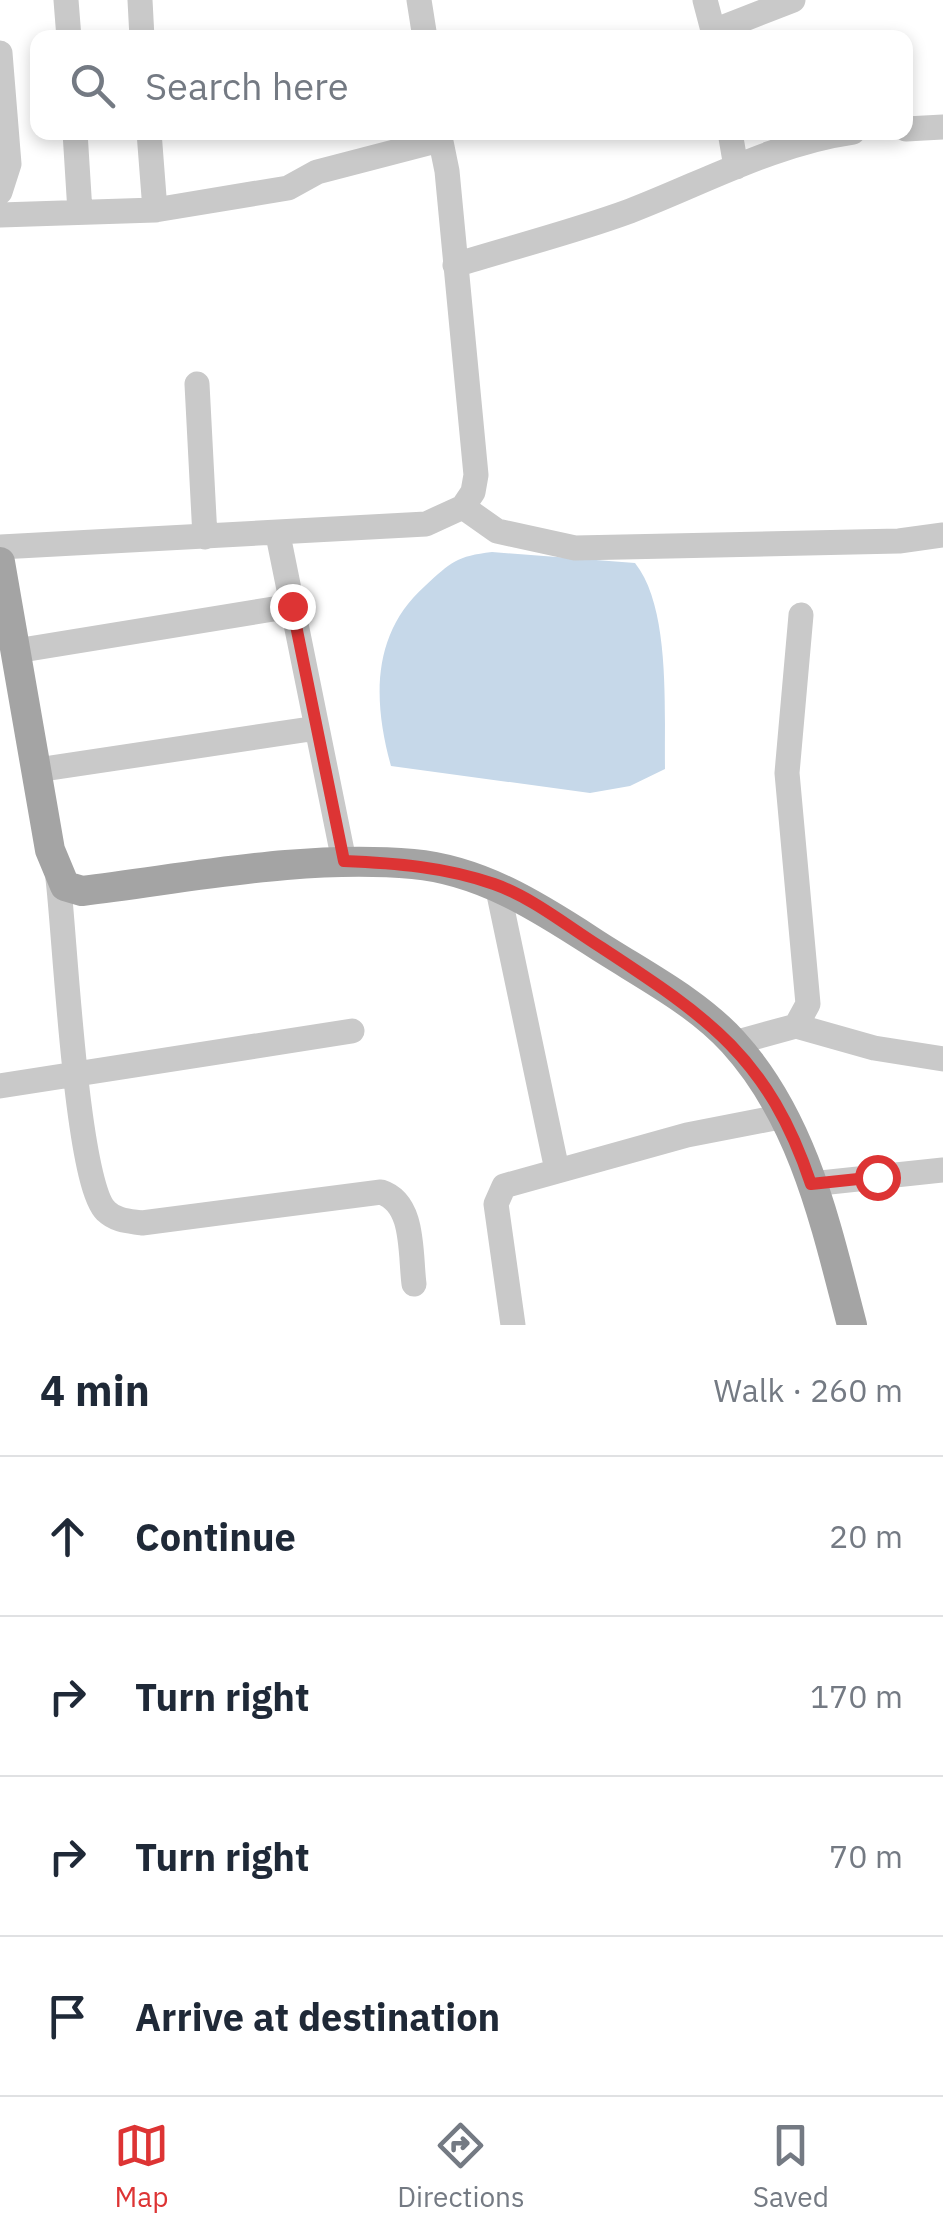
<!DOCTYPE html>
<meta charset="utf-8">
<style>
body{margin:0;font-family:"IBM Plex Sans",sans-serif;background:#f2f2f3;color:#1f2937}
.stop{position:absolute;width:30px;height:30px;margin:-22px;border:8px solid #dd3434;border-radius:50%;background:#fff}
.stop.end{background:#dd3434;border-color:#fff;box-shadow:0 2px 10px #0008}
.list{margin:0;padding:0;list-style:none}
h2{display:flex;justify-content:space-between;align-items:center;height:130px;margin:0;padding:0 40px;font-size:42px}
h2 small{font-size:32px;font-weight:400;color:#747a83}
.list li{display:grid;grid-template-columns:65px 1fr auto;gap:30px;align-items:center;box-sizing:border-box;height:160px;padding:0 40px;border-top:2px solid #e0e1e3}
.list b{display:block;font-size:38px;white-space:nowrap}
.list em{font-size:32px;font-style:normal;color:#747a83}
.icon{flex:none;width:55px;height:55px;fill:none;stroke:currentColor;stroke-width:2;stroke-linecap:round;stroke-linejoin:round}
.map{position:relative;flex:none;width:943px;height:1325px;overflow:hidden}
.search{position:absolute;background:#fff;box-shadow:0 5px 15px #0003;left:30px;right:30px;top:30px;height:110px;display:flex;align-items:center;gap:25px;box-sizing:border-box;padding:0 35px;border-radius:20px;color:#747a83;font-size:38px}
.sheet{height:770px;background:#fff}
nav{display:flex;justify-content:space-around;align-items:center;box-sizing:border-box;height:140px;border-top:2px solid #e0e1e3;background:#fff;font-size:28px;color:#747a83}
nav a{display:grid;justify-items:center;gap:5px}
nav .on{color:#dd3434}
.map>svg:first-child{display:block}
.water{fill:#c6d8e9}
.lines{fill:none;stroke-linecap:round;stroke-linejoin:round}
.minor{stroke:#c9c9c9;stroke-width:25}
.major{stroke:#a4a4a4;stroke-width:30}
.route{stroke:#dd3434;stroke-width:12}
</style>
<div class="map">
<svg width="943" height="1325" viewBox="0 0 943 1325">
<rect width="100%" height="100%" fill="#fff"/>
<path class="water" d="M 492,552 L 635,563 C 671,608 664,710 665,769 L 630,786 L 590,793 L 391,766 C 373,701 371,634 425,586 C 451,562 457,556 492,552 Z"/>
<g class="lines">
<path class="minor" d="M 66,0 L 69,38
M 140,0 L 142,38
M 419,0 L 425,38
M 705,0 L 715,38
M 714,31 L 793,0
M 0,53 L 9,164 L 0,192
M 906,129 L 943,127
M 75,132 L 80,212
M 149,132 L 155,210
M 730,132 L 736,167
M 0,215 L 155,210 L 288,188 L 317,172 L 440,140
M 455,265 C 513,247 573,232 630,211 C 703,183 775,143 853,132
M 197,384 L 205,537
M 463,507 L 497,531 L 575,548 L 899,541 L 943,535
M 278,535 L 344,861
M 0,547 L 426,524 L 463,507 L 473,492 L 476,475 L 447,171 L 439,132
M 16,651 L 292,606
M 37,770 L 317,728
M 58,879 C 65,935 76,1183 106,1211 C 116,1221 130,1221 142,1223 L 381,1192 C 415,1203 410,1253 414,1284
M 497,885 L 557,1170
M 796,1026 L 874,1048 L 943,1059
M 734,1043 L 796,1026 L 808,1004 L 787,773 L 801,615
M 0,1086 L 352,1031
M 811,1184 L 943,1170
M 513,1325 L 496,1204 L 504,1186 L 687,1135 L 785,1116"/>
<path class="major" d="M 0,562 L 50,850 L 65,886 L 82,891 C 190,878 304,854 413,864 C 480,870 537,906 591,941 C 638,972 695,1000 733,1042 C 804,1120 826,1226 852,1325"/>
</g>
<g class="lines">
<path class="route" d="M 292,606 L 344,861 C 395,863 445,867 494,884 C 531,897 566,925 599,946 C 707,1017 768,1056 811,1184 L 877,1177"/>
</g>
</svg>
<div class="stop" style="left:877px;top:1177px"></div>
<div class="stop end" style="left:292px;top:606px"></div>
<div class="search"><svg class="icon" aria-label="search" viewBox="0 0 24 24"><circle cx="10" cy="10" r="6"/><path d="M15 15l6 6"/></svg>Search here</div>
</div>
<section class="sheet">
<h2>4 min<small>Walk · 260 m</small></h2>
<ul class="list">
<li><svg class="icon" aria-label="ahead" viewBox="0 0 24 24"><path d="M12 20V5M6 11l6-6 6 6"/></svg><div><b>Continue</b></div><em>20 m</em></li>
<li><svg class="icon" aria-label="right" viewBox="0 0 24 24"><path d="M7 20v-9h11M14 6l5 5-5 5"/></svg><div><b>Turn right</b></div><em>170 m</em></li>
<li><svg class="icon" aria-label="right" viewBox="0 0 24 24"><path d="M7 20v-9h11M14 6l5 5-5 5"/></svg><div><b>Turn right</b></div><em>70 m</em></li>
<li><svg class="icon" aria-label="arrive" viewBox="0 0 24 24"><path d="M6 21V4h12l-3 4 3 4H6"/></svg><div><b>Arrive at destination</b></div></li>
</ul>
</section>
<nav>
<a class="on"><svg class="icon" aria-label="map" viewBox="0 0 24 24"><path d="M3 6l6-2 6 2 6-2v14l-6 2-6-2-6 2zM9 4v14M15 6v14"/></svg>Map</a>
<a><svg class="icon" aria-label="directions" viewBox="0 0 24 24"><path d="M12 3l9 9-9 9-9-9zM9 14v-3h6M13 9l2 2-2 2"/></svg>Directions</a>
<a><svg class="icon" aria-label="saved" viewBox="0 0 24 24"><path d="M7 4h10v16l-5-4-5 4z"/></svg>Saved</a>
</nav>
